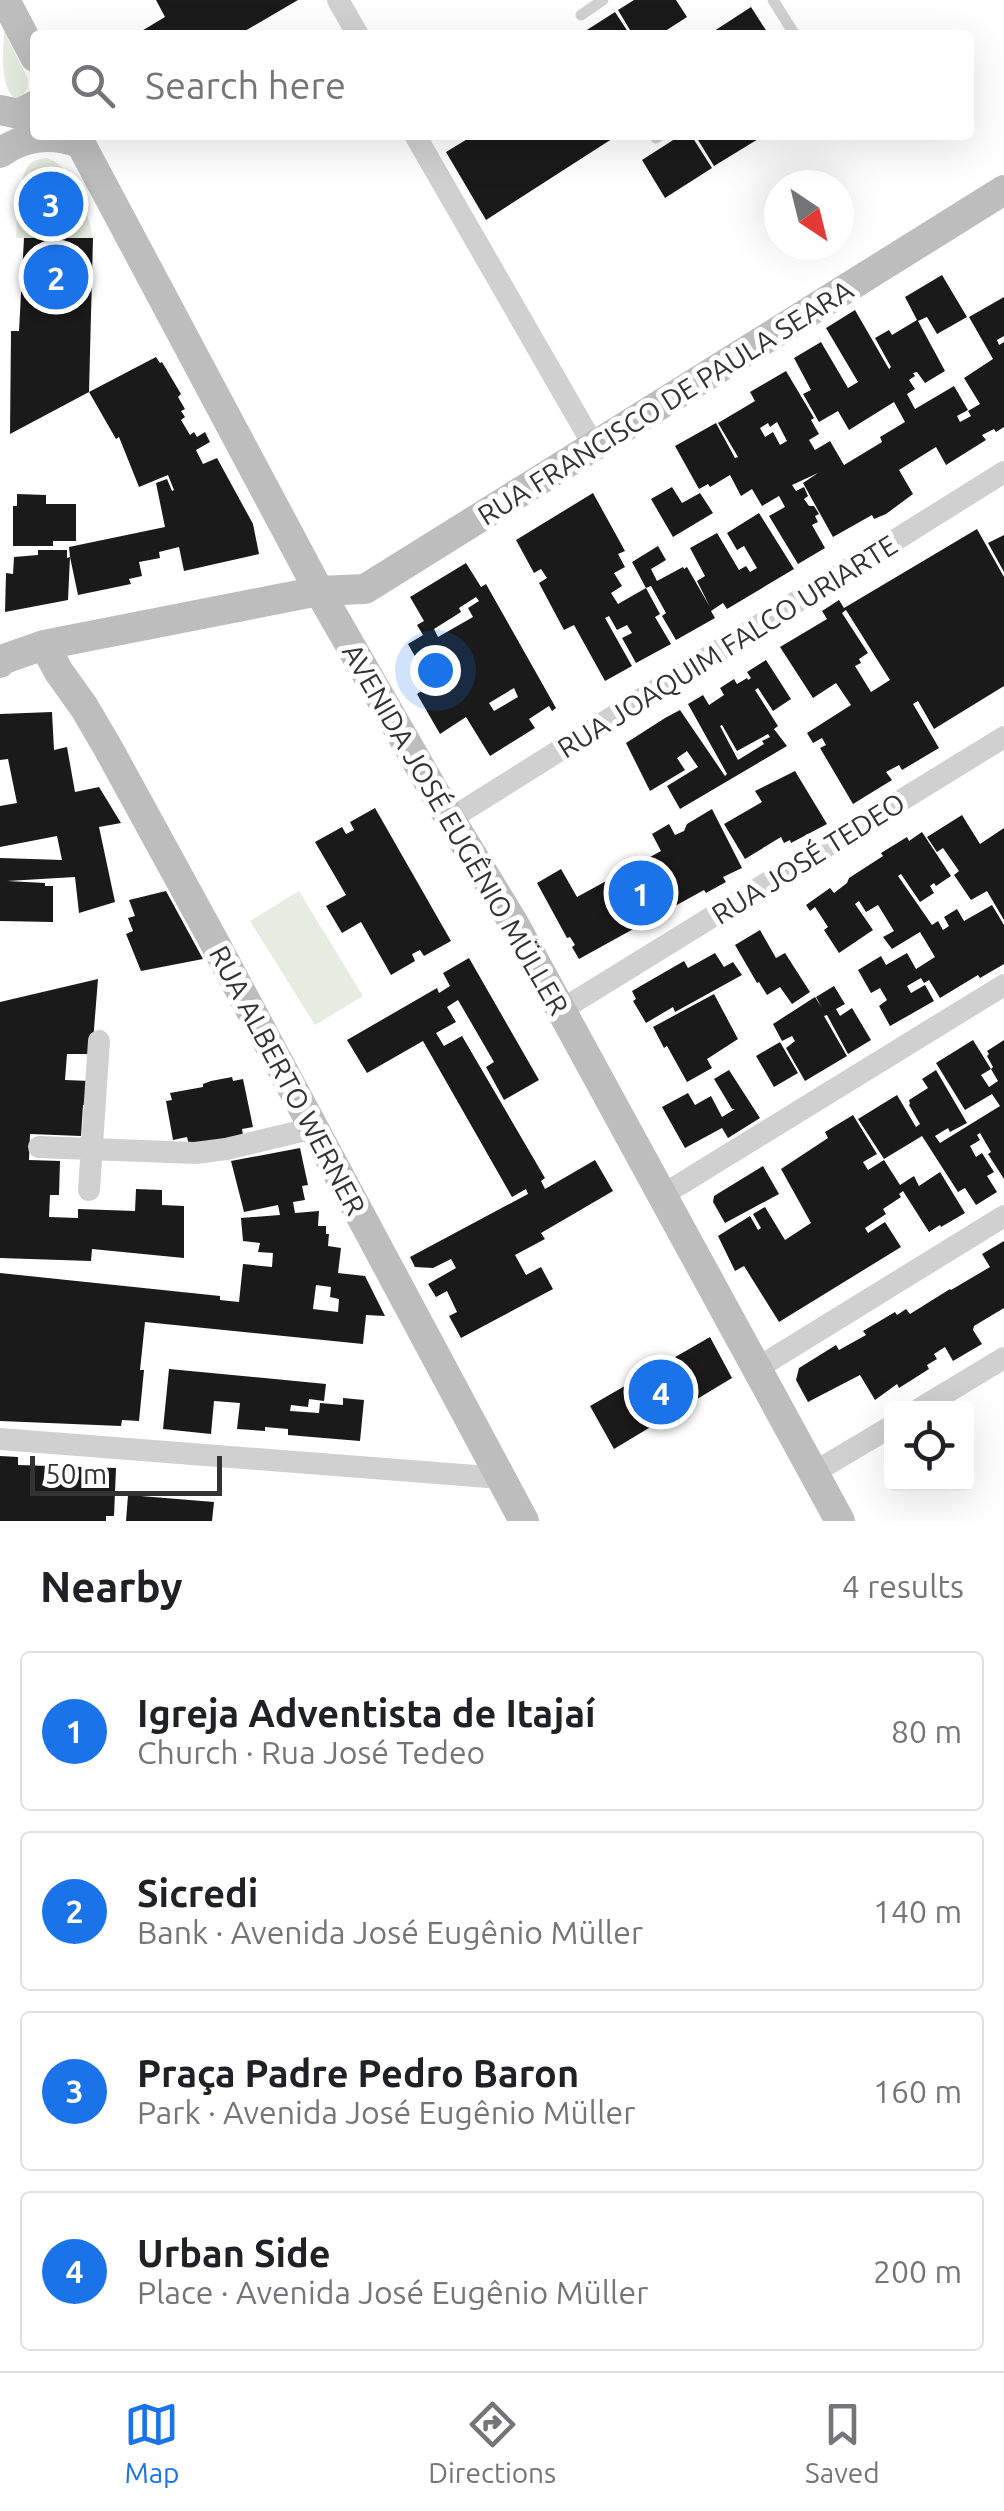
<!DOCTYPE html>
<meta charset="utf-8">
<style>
body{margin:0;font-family:Ubuntu,sans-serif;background:#f2f2f2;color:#202124}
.controls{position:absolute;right:30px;bottom:30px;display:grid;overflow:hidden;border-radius:10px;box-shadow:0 10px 40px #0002}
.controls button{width:90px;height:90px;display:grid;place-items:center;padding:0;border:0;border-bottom:2px solid #e0e0e0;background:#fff;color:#202124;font:50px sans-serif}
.compass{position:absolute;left:764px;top:170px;width:90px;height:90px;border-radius:50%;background:#fff;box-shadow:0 10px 40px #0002;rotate:145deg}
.scale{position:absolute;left:30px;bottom:25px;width:192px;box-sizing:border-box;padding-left:10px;border:5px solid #333;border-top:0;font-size:28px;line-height:35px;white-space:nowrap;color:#333;-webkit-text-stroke:8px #fff;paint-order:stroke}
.you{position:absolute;left:435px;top:670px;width:35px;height:35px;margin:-25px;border:8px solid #fff;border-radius:50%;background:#1a73e8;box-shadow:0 0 0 15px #1a73e833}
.badge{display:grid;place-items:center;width:65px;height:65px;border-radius:50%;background:#1a73e8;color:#fff;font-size:32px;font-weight:700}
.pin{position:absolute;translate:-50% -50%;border:5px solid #fff;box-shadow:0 2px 10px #0006}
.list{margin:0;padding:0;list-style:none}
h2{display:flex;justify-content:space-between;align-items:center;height:130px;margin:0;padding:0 40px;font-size:42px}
h2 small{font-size:32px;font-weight:400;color:#757577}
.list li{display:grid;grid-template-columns:65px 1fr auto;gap:30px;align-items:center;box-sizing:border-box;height:160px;margin:0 20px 20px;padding:0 20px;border:2px solid #e0e0e0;border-radius:10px}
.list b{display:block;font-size:38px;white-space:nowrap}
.list p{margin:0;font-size:32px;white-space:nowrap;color:#757577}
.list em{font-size:32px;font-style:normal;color:#757577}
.icon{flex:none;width:55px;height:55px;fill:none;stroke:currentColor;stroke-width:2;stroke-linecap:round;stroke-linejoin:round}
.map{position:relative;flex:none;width:1004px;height:1521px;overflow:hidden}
.search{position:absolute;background:#fff;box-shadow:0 10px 40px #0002;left:30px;right:30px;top:30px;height:110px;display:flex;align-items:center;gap:25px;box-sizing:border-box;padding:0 35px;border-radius:10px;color:#757577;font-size:38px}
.sheet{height:850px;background:#fff}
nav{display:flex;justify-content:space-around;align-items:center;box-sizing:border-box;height:140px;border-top:2px solid #e0e0e0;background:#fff;font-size:28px;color:#757577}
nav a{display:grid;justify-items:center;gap:5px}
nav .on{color:#1a73e8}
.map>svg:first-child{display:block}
.green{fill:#e6ecdf}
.building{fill:#1a1a1a;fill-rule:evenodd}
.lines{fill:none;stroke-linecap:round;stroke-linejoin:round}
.lane{stroke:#d0d0d0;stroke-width:11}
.street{stroke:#d0d0d0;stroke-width:22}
.secondary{stroke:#bdbdbd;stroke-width:30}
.labels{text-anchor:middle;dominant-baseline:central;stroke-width:10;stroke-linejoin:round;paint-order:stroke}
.street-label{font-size:28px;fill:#333;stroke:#fff}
</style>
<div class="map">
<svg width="1004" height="1521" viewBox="0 0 1004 1521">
<rect width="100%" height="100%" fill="#fff"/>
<path class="green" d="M 4,31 L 28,79 C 29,90 25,94 16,99 C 0,89 3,53 4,31 Z
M 47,158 C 72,165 89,214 93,238 L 16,238 C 18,220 17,174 31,163 C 37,159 41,159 47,158 Z
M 299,891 L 363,996 L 315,1025 L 250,921 Z"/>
<path class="building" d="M 156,0 L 298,0 L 238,35 L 135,35 L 165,17 Z
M 634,0 L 676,0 L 687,17 L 659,35 L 633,35 L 618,10 Z
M 751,7 L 769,35 L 708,35 Z
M 615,12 L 630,35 L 579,35 Z
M 474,135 L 618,135 L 486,220 L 446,152 Z
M 681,135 L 691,135 L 712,168 L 665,198 L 642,160 Z
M 695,135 L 765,135 L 714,166 Z
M 24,238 L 93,238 L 89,392 L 10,434 L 11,331 L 19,331 Z
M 942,275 L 967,317 L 937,334 L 927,317 L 918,321 L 945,371 L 925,383 L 917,372 L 913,373 L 915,376 L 909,380 L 915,389 L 907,394 L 915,409 L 954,386 L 968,410 L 957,416 L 960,422 L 971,416 L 968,411 L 980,404 L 964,378 L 993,359 L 969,317 L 1004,297 L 1004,336 L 997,340 L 999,345 L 1004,342 L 1004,427 L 996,432 L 994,429 L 982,435 L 986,440 L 946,465 L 936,447 L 899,470 L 913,494 L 886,514 L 874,519 L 872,515 L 833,537 L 803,483 L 818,473 L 792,485 L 796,491 L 804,487 L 808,496 L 804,499 L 809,506 L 814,506 L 819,514 L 815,516 L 818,522 L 812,525 L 825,548 L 798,564 L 769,516 L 785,507 L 779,496 L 762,506 L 752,489 L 741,496 L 730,475 L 710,487 L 708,484 L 699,489 L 675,446 L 716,423 L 735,458 L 738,457 L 718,423 L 755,401 L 750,392 L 786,371 L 814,418 L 811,420 L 819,434 L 809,440 L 815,450 L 830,441 L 844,465 L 882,442 L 880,437 L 905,422 L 894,402 L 849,430 L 838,411 L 819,422 L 803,394 L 811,390 L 794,358 L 821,342 L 848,388 L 858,382 L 826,328 L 855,310 L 889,369 L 891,367 L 875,338 L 889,330 L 892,335 L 917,320 L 905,297 ZM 777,422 L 787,441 L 780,445 L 773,432 L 765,437 L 760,428 L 768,423 L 770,427 Z
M 156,357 L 160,363 L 162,362 L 181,394 L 178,397 L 185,409 L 181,411 L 185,417 L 181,420 L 190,435 L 194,432 L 197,437 L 205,432 L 210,442 L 196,450 L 203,464 L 217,458 L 253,524 L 259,554 L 184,571 L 179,547 L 159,552 L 160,558 L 139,562 L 142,576 L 129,579 L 131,584 L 78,595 L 70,557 L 68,600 L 5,612 L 6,573 L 13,574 L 14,557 L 38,555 L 38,550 L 67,550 L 67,558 L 70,557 L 69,547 L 165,527 L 156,483 L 167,479 L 172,491 L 174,490 L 168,475 L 139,487 L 119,437 L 116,439 L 89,392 Z
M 672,487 L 682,503 L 700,493 L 713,513 L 673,537 L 651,499 Z
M 593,493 L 625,551 L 618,554 L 625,567 L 614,573 L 622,586 L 611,593 L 618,604 L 646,588 L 632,562 L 658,546 L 666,560 L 651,569 L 657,581 L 683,567 L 684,569 L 687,567 L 710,607 L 697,581 L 705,576 L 690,548 L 717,533 L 739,570 L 746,566 L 750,572 L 757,568 L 744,546 L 737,550 L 727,533 L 759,513 L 794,569 L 727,609 L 723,603 L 711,611 L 715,618 L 676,640 L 662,616 L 666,613 L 651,586 L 646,588 L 660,614 L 655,617 L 671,644 L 636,663 L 622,638 L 632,633 L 627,625 L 617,630 L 609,616 L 605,618 L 632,666 L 605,681 L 574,625 L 564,630 L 539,583 L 547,578 L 541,569 L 534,573 L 516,540 Z
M 17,494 L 46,495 L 46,504 L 76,504 L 76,541 L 53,541 L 53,546 L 13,546 L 13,506 L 17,506 Z
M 977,529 L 1004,577 L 1004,686 L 934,729 L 918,701 L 913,704 L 939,748 L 902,770 L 899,765 L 886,772 L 892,780 L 853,804 L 820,748 L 826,745 L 822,738 L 813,743 L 807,733 L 851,705 L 836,683 L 813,698 L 780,647 L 827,619 L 822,611 L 839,600 L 844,608 ZM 846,610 L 890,680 L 871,692 L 855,666 L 861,663 L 859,659 L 868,653 L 842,613 Z
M 1004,535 L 1004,572 L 988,543 Z
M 466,563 L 481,587 L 486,584 L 556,708 L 552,711 L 549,706 L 529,719 L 535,728 L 490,756 L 466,717 L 440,734 L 417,694 L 431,685 L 408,644 L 423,635 L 417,625 L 424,621 L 410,597 ZM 476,597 L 479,601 L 468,608 L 473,617 L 438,637 L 434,629 L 461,612 L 459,608 ZM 514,688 L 518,697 L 494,711 L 489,703 Z
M 766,660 L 791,699 L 773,711 L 758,688 L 755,690 L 778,726 L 774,729 L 787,746 L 680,809 L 667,786 L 698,767 L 687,751 L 677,758 L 685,770 L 650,791 L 626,743 L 665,718 L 680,710 L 725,776 L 727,774 L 688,704 L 703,695 L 709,705 L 724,695 L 720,688 L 734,679 L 737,684 L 747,678 L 748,680 L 751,678 L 747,672 ZM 722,725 L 737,751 L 768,734 L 770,737 L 762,741 L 764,744 L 738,760 L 720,726 Z
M 52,712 L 54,750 L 67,747 L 75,792 L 99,787 L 121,823 L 99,827 L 115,902 L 79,913 L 75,877 L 7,881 L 45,883 L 45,886 L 53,886 L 53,922 L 0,921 L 0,858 L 62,860 L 57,836 L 0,847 L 0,806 L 17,803 L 8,759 L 0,760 L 0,714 Z
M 795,771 L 827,824 L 791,843 L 790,840 L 784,843 L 781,837 L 745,859 L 724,824 L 762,802 L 755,791 Z
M 375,808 L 451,941 L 424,956 L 420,950 L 412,954 L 415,961 L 391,975 L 361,922 L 342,933 L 326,906 L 346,895 L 315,842 L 342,827 L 346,834 L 354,830 L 350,822 Z
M 712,809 L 742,868 L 723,877 L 726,882 L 706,893 L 704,890 L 579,959 L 572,947 L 575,945 L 570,937 L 567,938 L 537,883 L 561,869 L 577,897 L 661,851 L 652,834 L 669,824 L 675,835 L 684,831 L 687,824 Z
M 962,815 L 980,844 L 1004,828 L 1004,920 L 987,891 L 971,900 L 954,875 L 959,871 L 943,848 L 937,852 L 927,837 Z
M 922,832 L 951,876 L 936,886 L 934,883 L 930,886 L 934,893 L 920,902 L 901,874 L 898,876 L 932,925 L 938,921 L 943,930 L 949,926 L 944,917 L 957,909 L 964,921 L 992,905 L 1004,925 L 1004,964 L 980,978 L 978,975 L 940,998 L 929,980 L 924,983 L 921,978 L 907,986 L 911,993 L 925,985 L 934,1001 L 890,1026 L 879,1006 L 887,1000 L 880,988 L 871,993 L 858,970 L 881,956 L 886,965 L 907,953 L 916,969 L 935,957 L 920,932 L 892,949 L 883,937 L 894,931 L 878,905 L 866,912 L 859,901 L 855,904 L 873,930 L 839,953 L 824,930 L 828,927 L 815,907 L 810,911 L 806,905 L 830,888 L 834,893 L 847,883 L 849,878 L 883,856 L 881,853 L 907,837 L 909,841 Z
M 166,891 L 203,959 L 141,971 L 126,934 L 133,931 L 128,918 L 135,916 L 129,900 Z
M 760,930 L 776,958 L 785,953 L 810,992 L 792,1004 L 780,987 L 767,995 L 759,982 L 757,983 L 735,945 Z
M 715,953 L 724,967 L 733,962 L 742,975 L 675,1012 L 673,1007 L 646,1023 L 633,1001 L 636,999 L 632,991 L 684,961 L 688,968 Z
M 469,958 L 539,1080 L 504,1100 L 486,1067 L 494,1062 L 458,1000 L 447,1007 L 456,1022 L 436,1033 L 444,1046 L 462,1036 L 545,1178 L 541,1181 L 545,1189 L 595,1160 L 613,1191 L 541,1233 L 545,1239 L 515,1255 L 526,1275 L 541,1267 L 553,1289 L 461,1338 L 449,1316 L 457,1312 L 447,1291 L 436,1297 L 428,1284 L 456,1268 L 451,1259 L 433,1268 L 415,1267 L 410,1257 L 528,1194 L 526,1189 L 512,1197 L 423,1041 L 367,1073 L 347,1040 L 437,988 L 439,993 L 450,986 L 443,973 Z
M 98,979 L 92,1054 L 67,1054 L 65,1080 L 90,1081 L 88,1105 L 83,1105 L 81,1136 L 30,1134 L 29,1160 L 60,1161 L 59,1195 L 50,1195 L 49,1217 L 78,1218 L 78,1209 L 135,1211 L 136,1189 L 162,1190 L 162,1205 L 184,1206 L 184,1258 L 92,1249 L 91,1261 L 0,1258 L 0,1002 Z
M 834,986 L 845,1004 L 836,1009 L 840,1016 L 852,1008 L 871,1040 L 848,1054 L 827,1015 L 824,1016 L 847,1056 L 805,1081 L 786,1048 L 795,1041 L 792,1036 L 782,1041 L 773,1024 L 815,997 L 822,1008 L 816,997 Z
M 714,994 L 738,1039 L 707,1059 L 712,1068 L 687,1082 L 667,1046 L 664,1048 L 653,1027 Z
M 973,1040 L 991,1069 L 981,1075 L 989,1087 L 998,1081 L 991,1069 L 993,1067 L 987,1056 L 989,1054 L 987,1051 L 1004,1040 L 1004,1179 L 988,1154 L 991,1152 L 980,1133 L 977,1135 L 980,1140 L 970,1146 L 976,1157 L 982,1153 L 994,1172 L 987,1176 L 997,1192 L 976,1205 L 965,1188 L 958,1192 L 922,1136 L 884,1159 L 858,1119 L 897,1095 L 916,1127 L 920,1124 L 909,1105 L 910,1104 L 909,1100 L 928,1088 L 922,1079 L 936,1070 L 967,1123 L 950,1132 L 948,1128 L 935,1136 L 940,1143 L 1000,1106 L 992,1094 L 965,1110 L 936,1063 Z
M 780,1042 L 798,1073 L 774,1087 L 756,1056 Z
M 729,1070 L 760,1118 L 728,1138 L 722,1128 L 685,1148 L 662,1107 L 688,1093 L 695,1105 L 711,1096 L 722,1117 L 735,1109 L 732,1109 L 714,1079 Z
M 232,1077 L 233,1081 L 243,1079 L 253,1127 L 242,1129 L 243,1135 L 189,1145 L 187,1137 L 173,1140 L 166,1101 L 172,1100 L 170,1093 L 203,1087 L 203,1084 L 211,1081 Z
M 853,1115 L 877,1154 L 863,1162 L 868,1170 L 884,1160 L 900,1185 L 914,1176 L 919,1186 L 940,1172 L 965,1213 L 941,1227 L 940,1225 L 929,1232 L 903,1191 L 899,1194 L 901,1197 L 883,1209 L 886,1214 L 865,1228 L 868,1233 L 885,1222 L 901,1247 L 779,1322 L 744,1266 L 735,1271 L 718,1236 L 750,1216 L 758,1230 L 761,1228 L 753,1214 L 765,1207 L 785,1240 L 811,1223 L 781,1169 L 828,1138 L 825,1132 Z
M 300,1148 L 308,1185 L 302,1186 L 305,1200 L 293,1202 L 295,1213 L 319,1211 L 318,1226 L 326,1226 L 326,1234 L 329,1234 L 328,1246 L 341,1248 L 338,1273 L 365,1276 L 385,1316 L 366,1315 L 363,1344 L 145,1322 L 140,1370 L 144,1370 L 139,1421 L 122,1420 L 121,1426 L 0,1421 L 0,1273 L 220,1296 L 220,1300 L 239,1302 L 243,1264 L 272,1267 L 273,1253 L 258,1252 L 260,1243 L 243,1241 L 241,1218 L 280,1215 L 278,1205 L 244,1212 L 231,1161 ZM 316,1285 L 331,1287 L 330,1297 L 339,1299 L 338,1312 L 313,1309 Z
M 763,1166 L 779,1194 L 725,1223 L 713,1202 L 714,1196 Z
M 1004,1241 L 1004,1308 L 974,1326 L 973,1330 L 982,1344 L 953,1361 L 945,1347 L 934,1354 L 937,1359 L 927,1365 L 929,1369 L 899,1388 L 897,1384 L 875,1400 L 860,1375 L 808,1402 L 796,1380 L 799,1368 L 836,1345 L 839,1350 L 866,1335 L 863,1331 L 895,1312 L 897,1315 L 906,1309 L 910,1314 L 950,1289 L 951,1290 L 990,1267 L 982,1254 Z
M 710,1337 L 732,1378 L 614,1449 L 590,1406 Z
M 169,1369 L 326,1384 L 324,1401 L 309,1399 L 308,1407 L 291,1405 L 290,1411 L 319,1413 L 320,1403 L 343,1405 L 343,1398 L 364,1400 L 360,1441 L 288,1435 L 288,1429 L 265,1427 L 265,1431 L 237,1429 L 240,1403 L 214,1401 L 211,1434 L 163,1429 Z
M 0,1456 L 18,1457 L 18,1465 L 116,1468 L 114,1516 L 106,1516 L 106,1521 L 0,1521 Z
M 128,1495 L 214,1502 L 212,1521 L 126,1521 Z"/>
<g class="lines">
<path class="lane" d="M 773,0 L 795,35
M 581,15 L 603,0
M 656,138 L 660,135"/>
<path class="street" d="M 338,0 L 358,35
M 415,135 L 594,446
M 450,819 L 1004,472
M 561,1010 L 1004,737
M 39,1147 L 195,1153 L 226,1149 L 314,1128
M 89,1190 L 99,1041
M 661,1196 L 1004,985
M 756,1369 L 1004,1216
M 921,1408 L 1004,1358
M 0,1439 L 501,1478
M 813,1473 L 892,1426"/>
<path class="secondary" d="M 5,0 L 35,57
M 0,110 L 19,114 L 35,105
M 76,135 L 319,591 L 450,819 L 513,922 L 840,1521
M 0,153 C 25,135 51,133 80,143
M 44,645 L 59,672 L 84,707 L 108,748 L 212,938 L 524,1521
M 0,663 L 4,659 L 44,645 L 319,591 L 365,589 L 1004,190"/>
</g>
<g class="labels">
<g class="street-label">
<text transform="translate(665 402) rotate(-32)">RUA FRANCISCO DE PAULA SEARA</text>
<text transform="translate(727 646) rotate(-32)">RUA JOAQUIM FALCO URIARTE</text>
<text transform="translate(456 829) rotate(60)">AVENIDA JOSÉ EUGÊNIO MÜLLER</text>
<text transform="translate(808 858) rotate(-32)">RUA JOSÉ TEDEO</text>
<text transform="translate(288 1080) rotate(62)">RUA ALBERTO WERNER</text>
</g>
</g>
</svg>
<div class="controls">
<button><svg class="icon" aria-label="locate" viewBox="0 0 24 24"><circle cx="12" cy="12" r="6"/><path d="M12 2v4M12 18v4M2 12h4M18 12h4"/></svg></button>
</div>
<svg class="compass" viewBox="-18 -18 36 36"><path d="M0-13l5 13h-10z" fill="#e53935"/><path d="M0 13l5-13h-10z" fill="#757577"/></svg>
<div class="scale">50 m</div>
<div class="you"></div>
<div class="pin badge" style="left:641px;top:893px">1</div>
<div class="pin badge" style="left:56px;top:277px">2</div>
<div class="pin badge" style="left:51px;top:204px">3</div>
<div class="pin badge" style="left:661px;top:1392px">4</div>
<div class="search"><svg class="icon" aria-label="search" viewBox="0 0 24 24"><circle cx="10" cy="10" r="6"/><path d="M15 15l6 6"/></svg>Search here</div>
</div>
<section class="sheet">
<h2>Nearby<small>4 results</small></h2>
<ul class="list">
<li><span class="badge">1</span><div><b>Igreja Adventista de Itajaí</b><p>Church · Rua José Tedeo</p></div><em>80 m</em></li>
<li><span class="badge">2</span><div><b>Sicredi</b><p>Bank · Avenida José Eugênio Müller</p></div><em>140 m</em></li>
<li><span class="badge">3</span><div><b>Praça Padre Pedro Baron</b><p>Park · Avenida José Eugênio Müller</p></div><em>160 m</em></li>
<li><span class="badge">4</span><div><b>Urban Side</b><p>Place · Avenida José Eugênio Müller</p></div><em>200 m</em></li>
</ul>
</section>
<nav>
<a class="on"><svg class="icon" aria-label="map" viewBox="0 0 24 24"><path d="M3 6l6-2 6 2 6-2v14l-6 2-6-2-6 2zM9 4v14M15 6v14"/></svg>Map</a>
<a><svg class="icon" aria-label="directions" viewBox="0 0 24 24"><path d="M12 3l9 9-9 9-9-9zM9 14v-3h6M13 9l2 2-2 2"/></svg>Directions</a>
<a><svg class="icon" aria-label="saved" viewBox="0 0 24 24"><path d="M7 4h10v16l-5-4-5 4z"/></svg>Saved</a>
</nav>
